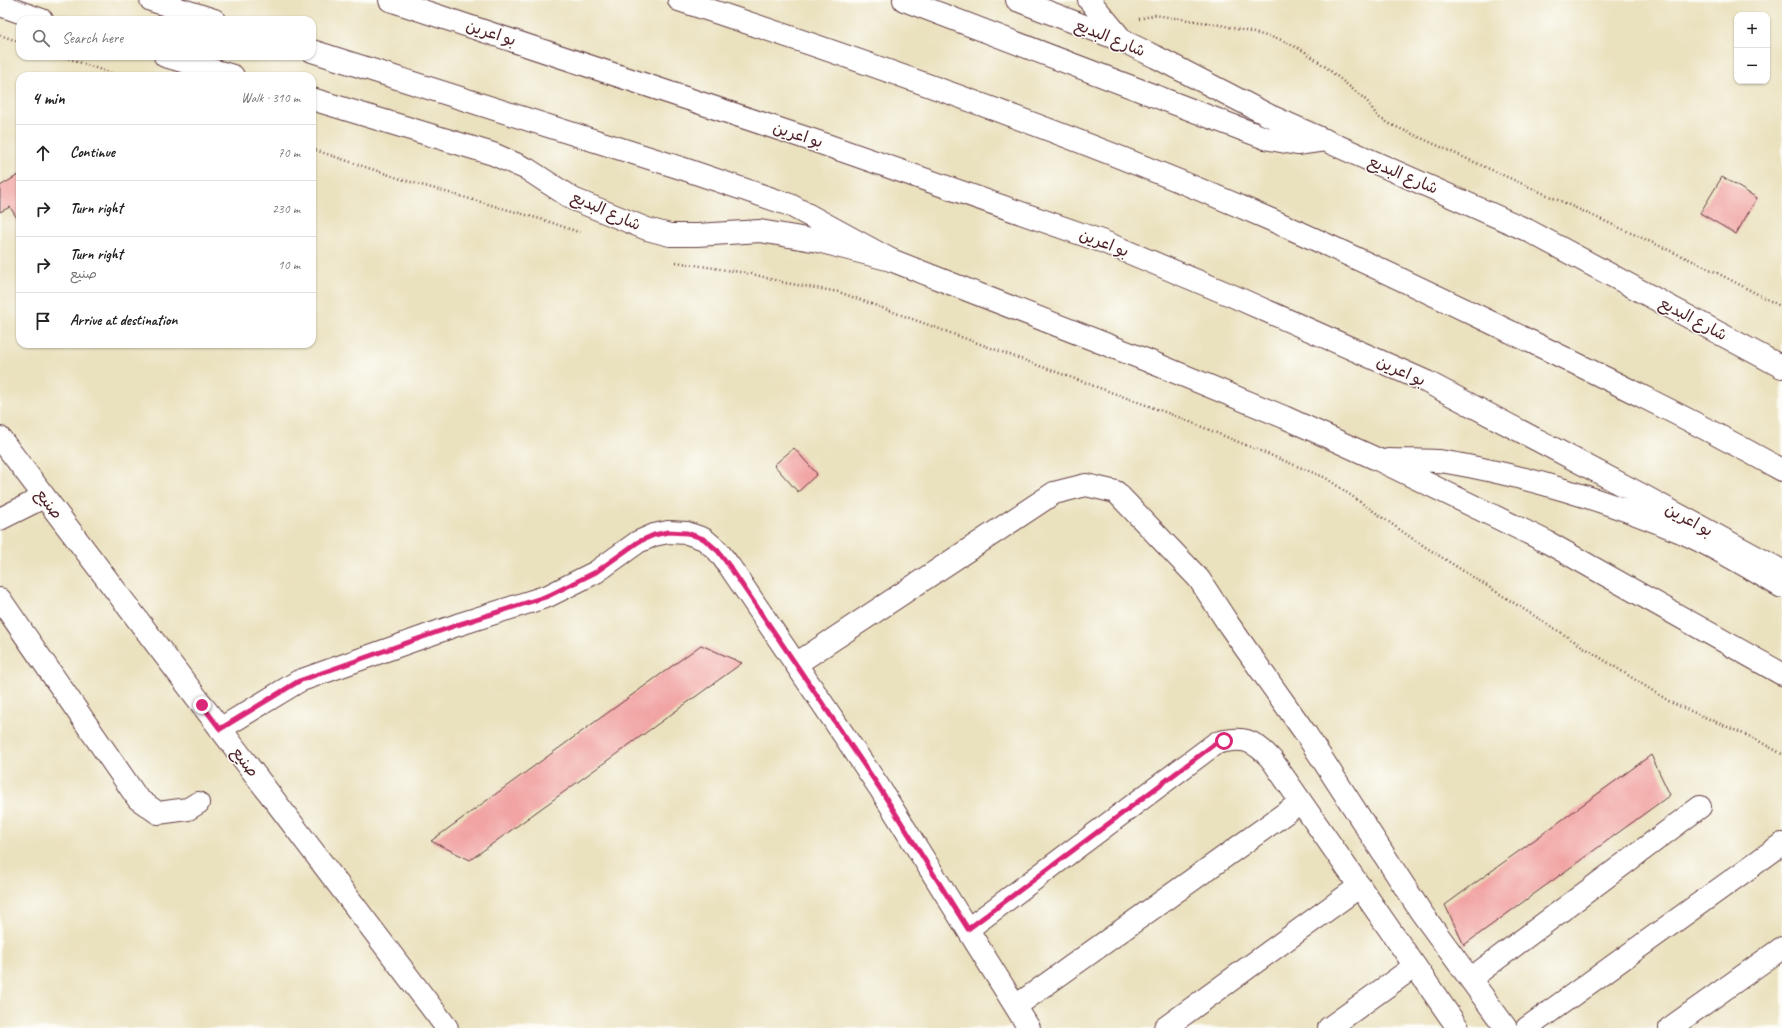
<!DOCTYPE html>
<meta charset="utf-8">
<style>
body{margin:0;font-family:Caveat,"Playpen Sans Arabic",sans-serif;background:#f6f6f6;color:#222}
.controls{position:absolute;right:12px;top:12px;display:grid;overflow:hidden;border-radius:8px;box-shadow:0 1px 3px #0004}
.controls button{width:36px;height:36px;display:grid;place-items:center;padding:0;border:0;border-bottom:1px solid #e0e0e0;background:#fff;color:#222;font:20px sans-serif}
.stop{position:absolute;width:12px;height:12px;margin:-9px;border:3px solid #db2777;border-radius:50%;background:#fff}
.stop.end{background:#db2777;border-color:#fff;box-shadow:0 1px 4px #0008}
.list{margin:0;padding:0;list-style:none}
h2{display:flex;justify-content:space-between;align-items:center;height:52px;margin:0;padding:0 16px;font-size:17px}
h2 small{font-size:13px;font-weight:400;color:#767676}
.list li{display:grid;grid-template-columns:26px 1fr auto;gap:12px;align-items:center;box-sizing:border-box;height:56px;padding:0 16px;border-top:1px solid #e0e0e0}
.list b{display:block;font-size:15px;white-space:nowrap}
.list p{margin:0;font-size:13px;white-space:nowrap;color:#767676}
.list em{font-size:13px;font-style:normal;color:#767676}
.icon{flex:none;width:22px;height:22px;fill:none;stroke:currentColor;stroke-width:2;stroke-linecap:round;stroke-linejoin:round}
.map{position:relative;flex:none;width:1782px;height:1028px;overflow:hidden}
.search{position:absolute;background:#fff;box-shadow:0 1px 3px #0004;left:16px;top:16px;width:300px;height:44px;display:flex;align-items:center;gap:10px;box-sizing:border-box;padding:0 14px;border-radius:12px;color:#767676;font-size:15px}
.panel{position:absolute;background:#fff;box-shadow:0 1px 3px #0004;left:16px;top:72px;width:300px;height:276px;border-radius:12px}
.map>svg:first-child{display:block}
.building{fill:#f1a4a3}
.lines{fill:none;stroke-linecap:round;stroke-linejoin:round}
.minor-casing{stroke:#623c41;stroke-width:24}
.major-casing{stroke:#623c41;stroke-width:24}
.highway-casing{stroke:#623c41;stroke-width:24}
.path{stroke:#623c41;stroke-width:2.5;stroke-dasharray:1 3;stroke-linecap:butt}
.minor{stroke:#fff;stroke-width:22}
.major{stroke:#fff;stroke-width:22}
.highway{stroke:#fff;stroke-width:22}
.route{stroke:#db2777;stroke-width:5}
.labels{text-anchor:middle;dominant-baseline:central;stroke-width:3;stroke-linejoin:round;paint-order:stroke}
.street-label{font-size:16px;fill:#4a1f2b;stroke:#fdfcf7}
</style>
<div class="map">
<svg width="1782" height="1028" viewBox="0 0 1782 1028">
<rect width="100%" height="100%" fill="#fdfcf7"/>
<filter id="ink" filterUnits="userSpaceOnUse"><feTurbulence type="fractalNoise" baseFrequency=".025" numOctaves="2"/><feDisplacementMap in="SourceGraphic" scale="8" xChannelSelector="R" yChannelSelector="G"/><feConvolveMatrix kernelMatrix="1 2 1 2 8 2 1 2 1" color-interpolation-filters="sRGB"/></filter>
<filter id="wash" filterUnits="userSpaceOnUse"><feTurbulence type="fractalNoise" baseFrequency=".012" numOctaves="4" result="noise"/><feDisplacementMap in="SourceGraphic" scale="16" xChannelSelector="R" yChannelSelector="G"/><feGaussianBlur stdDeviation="0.9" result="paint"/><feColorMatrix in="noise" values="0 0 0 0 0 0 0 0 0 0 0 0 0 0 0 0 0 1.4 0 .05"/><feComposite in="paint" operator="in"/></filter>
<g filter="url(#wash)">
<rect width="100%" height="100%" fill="#eae1be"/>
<g id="blocks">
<path class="building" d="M 20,174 L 20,223 L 10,207 L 0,212 L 0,186 Z
M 1722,177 L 1757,198 L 1736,234 L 1700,213 Z
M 794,448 L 817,474 L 798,492 L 774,465 Z
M 701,645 L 742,663 L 470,860 L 431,841 Z
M 1651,755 L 1670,795 L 1464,945 L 1445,905 Z"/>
</g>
</g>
<g filter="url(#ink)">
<use href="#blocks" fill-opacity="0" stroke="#623c41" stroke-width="1"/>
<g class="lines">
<g class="minor-casing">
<path id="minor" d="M 1089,0 L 1123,41
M 0,438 L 447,1028
M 0,519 L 44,497
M 0,599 L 138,799 L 158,813 L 188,809 L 198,803
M 796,664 L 1054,493 L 1086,485 L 1116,492 L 1199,579 L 1229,625 L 1306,734 L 1421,912 L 1506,1028
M 220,729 L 299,681 L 457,625 L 548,596 L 596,572 L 638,542 L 654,535 L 668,532 L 687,533 L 704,539 L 718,551 L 730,567 L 879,787 L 1029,1028
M 968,929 L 1216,743 C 1243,736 1253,739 1272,760 L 1458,1028
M 1470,979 L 1700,807
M 1016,1006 L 1301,802
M 1165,1028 L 1360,886
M 1329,1028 L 1415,966
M 1527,1028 L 1782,844
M 1670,1028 L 1782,948"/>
</g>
<g class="major-casing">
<path id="major" d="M 1017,0 L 1123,41 L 1156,57 L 1268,115 L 1527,230 L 1782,367
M 0,5 L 42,20
M 165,56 L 233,76
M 312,99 L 493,154 L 527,169 L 573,199 L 647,229 L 670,235 L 697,235 L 760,231 L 818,241 L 891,260 L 1146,360 L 1284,417 L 1379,460 L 1547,542 L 1782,674
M 1388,460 C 1407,461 1427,459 1446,462 C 1523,475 1609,501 1681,532 C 1716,547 1749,568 1782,587"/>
</g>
<g class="highway-casing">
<path id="highway" d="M 151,0 L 214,20
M 390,0 L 815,141 L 1104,242 L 1233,296 L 1427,382 L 1640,494 L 1782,571
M 679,0 C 878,65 1076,135 1267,218 C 1350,254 1432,294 1513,333 C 1604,377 1694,421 1782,470
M 904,0 L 1265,138 L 1297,144 L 1325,140
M 312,51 L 684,169 L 790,205 L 891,260"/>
</g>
<path class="path" d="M 1139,19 L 1155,15 L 1221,25 L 1279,39 L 1304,51 L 1327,68 L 1367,101 L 1378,117 L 1390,124 L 1704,266 L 1782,307
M 0,35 L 20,42
M 61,56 L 119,76
M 312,149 L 404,180 L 547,221 L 581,233
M 676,262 L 752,274 L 786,283 L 839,292 L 1173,415 L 1326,478 L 1416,541 L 1672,703 L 1753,738 L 1782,754"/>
<use href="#minor" class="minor"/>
<use href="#major" class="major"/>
<use href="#highway" class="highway"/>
</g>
</g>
<g class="lines" filter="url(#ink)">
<path class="route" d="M 202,705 L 220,729 L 299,681 L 457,625 L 548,596 L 596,572 L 638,542 L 654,535 L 668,532 L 687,533 L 704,539 L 718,551 L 730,567 L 879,787 L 968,929 L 1216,743 L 1224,741"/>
</g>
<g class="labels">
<g class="street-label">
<text transform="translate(491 33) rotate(18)">بو اعرين</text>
<text transform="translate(1110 38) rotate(22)">شارع البديع</text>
<text transform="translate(798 135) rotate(18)">بو اعرين</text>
<text transform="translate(1403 175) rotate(23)">شارع البديع</text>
<text transform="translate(606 211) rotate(24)">شارع البديع</text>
<text transform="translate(1104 243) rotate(21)">بو اعرين</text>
<text transform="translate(1693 319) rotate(28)">شارع البديع</text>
<text transform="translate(1401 371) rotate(24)">بو اعرين</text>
<text transform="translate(49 504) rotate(53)">صنيع</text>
<text transform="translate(1689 520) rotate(29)">بو اعرين</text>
<text transform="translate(245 762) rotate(53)">صنيع</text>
</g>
</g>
</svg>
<div class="controls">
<button>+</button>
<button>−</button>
</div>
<div class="stop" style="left:1224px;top:741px"></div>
<div class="stop end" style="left:202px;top:705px"></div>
<div class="search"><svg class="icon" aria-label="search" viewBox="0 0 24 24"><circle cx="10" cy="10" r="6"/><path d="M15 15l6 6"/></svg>Search here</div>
<section class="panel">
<h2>4 min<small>Walk · 310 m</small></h2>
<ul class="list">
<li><svg class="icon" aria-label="ahead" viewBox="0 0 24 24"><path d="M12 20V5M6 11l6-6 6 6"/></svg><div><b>Continue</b></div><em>70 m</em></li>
<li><svg class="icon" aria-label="right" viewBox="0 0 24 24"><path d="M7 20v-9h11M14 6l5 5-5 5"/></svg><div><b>Turn right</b></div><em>230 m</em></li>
<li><svg class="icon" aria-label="right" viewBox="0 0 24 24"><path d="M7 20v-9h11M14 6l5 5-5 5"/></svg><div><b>Turn right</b><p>صنيع</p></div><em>10 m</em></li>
<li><svg class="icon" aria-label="arrive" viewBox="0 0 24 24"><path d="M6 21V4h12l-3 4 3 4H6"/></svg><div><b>Arrive at destination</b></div></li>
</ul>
</section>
</div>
